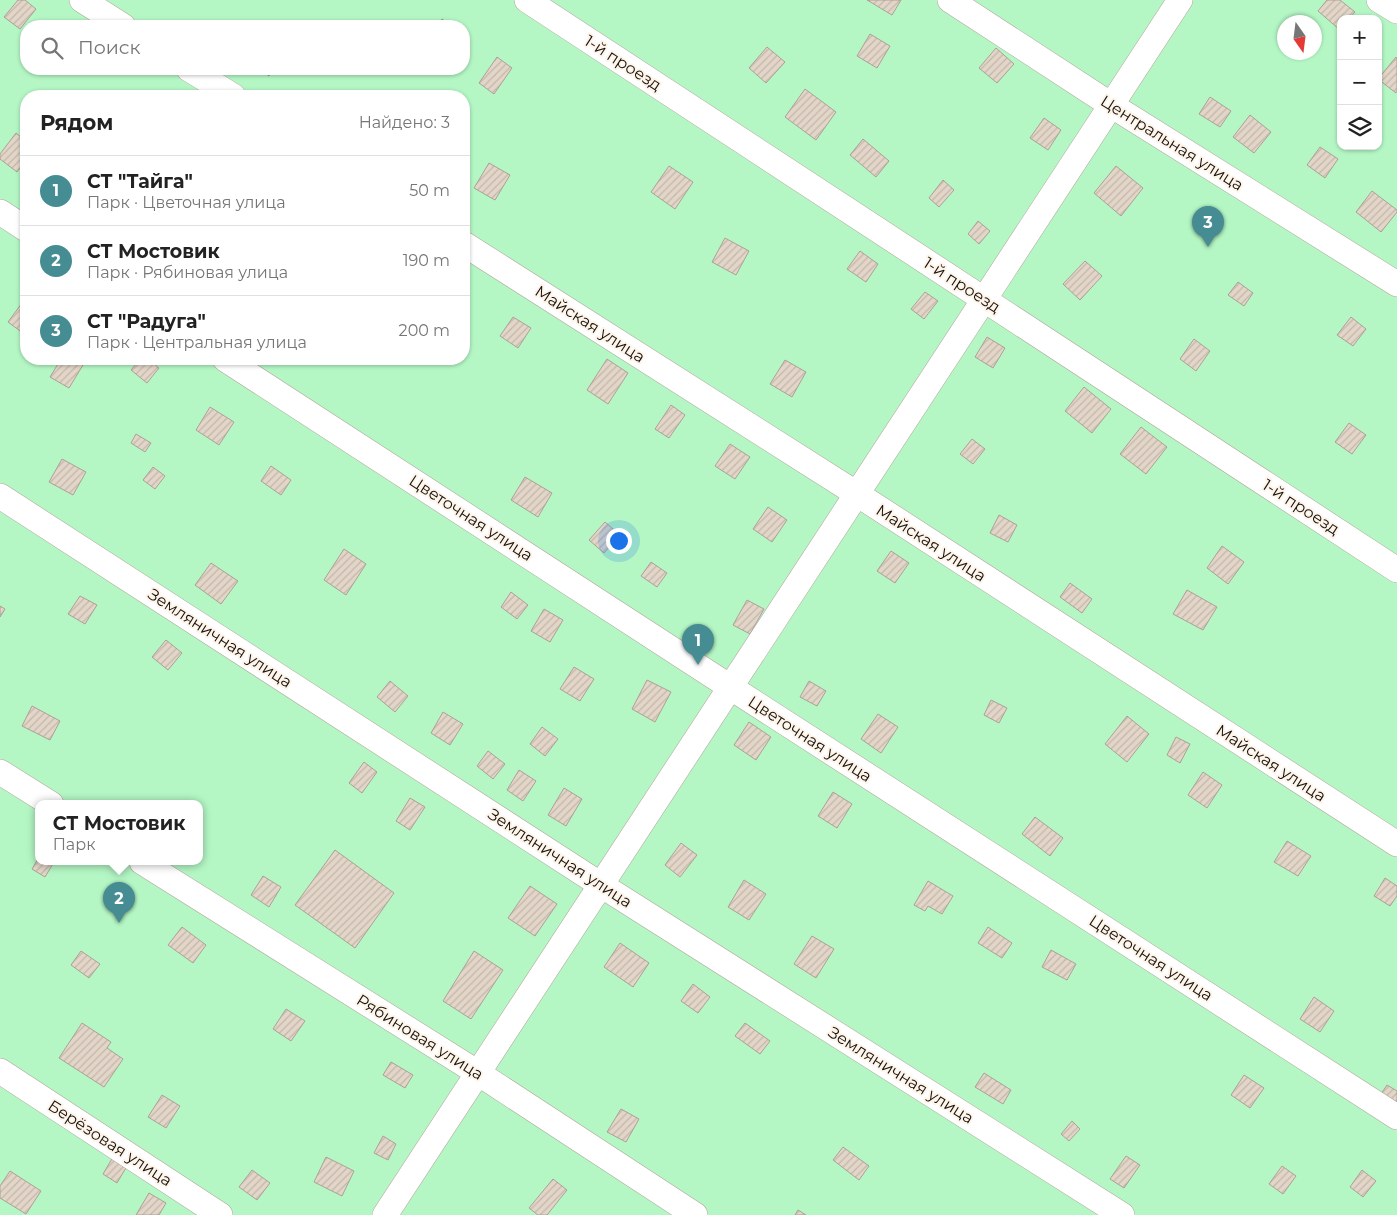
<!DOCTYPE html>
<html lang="ru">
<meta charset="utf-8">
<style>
body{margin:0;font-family:Montserrat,sans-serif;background:#f2f2f2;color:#222}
.controls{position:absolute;right:15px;top:15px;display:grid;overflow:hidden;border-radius:10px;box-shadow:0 1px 4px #0004}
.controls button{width:45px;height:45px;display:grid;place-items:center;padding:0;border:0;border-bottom:1px solid #e0e0e0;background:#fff;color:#222;font:25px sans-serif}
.compass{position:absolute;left:1277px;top:15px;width:45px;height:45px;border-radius:50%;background:#fff;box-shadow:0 1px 4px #0004;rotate:166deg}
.you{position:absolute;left:618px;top:540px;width:18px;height:18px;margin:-12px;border:4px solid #fff;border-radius:50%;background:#1a73e8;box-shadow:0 0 0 8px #1a73e833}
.badge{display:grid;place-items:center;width:32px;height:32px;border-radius:50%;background:#458c93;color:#fff;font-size:16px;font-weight:700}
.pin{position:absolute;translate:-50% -41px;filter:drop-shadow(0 1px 2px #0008)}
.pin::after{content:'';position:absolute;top:26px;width:18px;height:15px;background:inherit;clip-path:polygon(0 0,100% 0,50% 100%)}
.popup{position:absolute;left:35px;top:800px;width:168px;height:65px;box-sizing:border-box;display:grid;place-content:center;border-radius:10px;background:#fff;filter:drop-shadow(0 1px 4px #0005);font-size:16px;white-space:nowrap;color:#767676}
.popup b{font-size:19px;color:#222}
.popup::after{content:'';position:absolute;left:50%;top:100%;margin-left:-10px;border:10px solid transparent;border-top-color:#fff}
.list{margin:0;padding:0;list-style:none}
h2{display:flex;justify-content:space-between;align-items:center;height:65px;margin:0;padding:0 20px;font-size:21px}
h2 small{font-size:16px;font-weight:400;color:#767676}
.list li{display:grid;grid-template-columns:32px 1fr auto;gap:15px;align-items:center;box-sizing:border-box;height:70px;padding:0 20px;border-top:1px solid #e0e0e0}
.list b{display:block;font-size:19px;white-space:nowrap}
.list p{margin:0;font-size:16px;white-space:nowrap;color:#767676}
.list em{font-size:16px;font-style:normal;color:#767676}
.icon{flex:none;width:28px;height:28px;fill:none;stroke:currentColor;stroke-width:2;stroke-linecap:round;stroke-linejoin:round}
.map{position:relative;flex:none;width:1397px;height:1215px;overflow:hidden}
.search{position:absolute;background:#fff;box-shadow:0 1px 4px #0004;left:20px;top:20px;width:450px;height:55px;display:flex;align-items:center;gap:12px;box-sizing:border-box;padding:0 18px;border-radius:20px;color:#767676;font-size:19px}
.panel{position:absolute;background:#fff;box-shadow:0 1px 4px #0004;left:20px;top:90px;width:450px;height:275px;border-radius:20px}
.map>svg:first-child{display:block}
.garden{fill:#b4f7c5;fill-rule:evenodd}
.building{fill:url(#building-hatch);stroke:#ada094}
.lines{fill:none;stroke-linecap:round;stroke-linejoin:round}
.street-casing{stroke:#b3a69a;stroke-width:26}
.street{stroke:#fff;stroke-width:25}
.labels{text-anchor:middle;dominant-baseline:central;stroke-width:4;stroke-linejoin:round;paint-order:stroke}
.street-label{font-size:16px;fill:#16120d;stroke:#fef4e9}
</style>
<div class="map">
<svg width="1397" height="1215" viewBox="0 0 1397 1215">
<defs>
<pattern id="building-hatch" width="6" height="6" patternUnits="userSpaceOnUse" patternTransform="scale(1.25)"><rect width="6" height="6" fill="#e3d6c9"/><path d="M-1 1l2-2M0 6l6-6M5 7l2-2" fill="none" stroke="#c2b7ab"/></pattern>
</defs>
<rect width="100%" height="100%" fill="#fef4e9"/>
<path class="garden" d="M 0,0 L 1397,0 L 1397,1215 L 0,1215 ZM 1341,19 L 1378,19 L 1378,146 L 1341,146 ZM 1284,22 L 1314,22 L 1314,52 L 1284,52 ZM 26,26 L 464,26 L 464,69 L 26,69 ZM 26,96 L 464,96 L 464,359 L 26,359 ZM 39,804 L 199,804 L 199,862 L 39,862 Z"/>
<path class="building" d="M 18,0 L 25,0 L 36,9 L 20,29 L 4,17 Z
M 867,0 L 901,0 L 892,15 Z
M 1327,0 L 1340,0 L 1355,12 L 1349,19 L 1341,19 L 1340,30 L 1318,11 Z
M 442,19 L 452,26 L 436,26 Z
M 870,34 L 890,46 L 877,68 L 857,56 Z
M 767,47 L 785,62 L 766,83 L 749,68 Z
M 996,48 L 1014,64 L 997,83 L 979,68 Z
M 497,57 L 512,68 L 494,94 L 479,83 Z
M 1396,57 L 1397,58 L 1397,91 L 1396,93 L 1378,79 Z
M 82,69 L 94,69 L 89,74 Z
M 259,69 L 274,69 L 269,76 Z
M 805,89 L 836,112 L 816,140 L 785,117 Z
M 1210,97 L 1231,111 L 1220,127 L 1199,114 Z
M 1250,115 L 1271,132 L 1254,153 L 1233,137 Z
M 1044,118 L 1061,130 L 1048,150 L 1030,138 Z
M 16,133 L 26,141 L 26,161 L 17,172 L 0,159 L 0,154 Z
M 863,139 L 889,161 L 876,177 L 850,155 Z
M 1320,147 L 1338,159 L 1325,178 L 1307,165 Z
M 489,163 L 510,175 L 495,200 L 474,188 Z
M 669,166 L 693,182 L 675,209 L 651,192 Z
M 1116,166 L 1143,188 L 1121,216 L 1094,193 Z
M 943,180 L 954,190 L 939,207 L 929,198 Z
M 1372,191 L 1397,210 L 1397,212 L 1381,232 L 1356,212 Z
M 978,221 L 990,231 L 979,244 L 968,234 Z
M 725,238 L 749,251 L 736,275 L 712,262 Z
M 860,251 L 878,264 L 866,282 L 847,269 Z
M 1085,261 L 1102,276 L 1080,300 L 1063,284 Z
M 1238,282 L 1253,293 L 1244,306 L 1228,295 Z
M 925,292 L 938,301 L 924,319 L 911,309 Z
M 22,303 L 26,306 L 26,329 L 23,333 L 8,322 Z
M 513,317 L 531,328 L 518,348 L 500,336 Z
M 1351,317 L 1366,329 L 1353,346 L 1337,335 Z
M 987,337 L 1005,348 L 993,368 L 975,357 Z
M 1194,339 L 1210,351 L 1196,371 L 1180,359 Z
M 61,359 L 74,359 L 83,365 L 69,388 L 50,377 Z
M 140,359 L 148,359 L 159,368 L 147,383 L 131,370 Z
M 607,359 L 628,373 L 608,404 L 587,390 Z
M 785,360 L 806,372 L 792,397 L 770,384 Z
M 1084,387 L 1111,409 L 1092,433 L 1065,411 Z
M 671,405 L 685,415 L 669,438 L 655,429 Z
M 210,407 L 234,422 L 219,445 L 196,430 Z
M 1349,423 L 1366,435 L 1352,454 L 1335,442 Z
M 1141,427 L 1167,447 L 1146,474 L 1120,454 Z
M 136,434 L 151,443 L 145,452 L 131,443 Z
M 972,439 L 985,449 L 973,464 L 960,454 Z
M 730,444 L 750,457 L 735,479 L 715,466 Z
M 62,459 L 86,472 L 73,495 L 49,482 Z
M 271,466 L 291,480 L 281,495 L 261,481 Z
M 153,467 L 165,476 L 155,489 L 143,480 Z
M 525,477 L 552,493 L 538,517 L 511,500 Z
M 768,507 L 787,520 L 772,542 L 753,529 Z
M 999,515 L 1017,525 L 1008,542 L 990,533 Z
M 605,522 L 620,535 L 604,553 L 589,540 Z
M 1222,546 L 1244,562 L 1228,584 L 1207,568 Z
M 344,549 L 366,564 L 346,595 L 324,580 Z
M 891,551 L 909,563 L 895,583 L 877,571 Z
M 651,562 L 667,573 L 657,587 L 641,576 Z
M 211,563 L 238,581 L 221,604 L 195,585 Z
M 1070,583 L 1092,599 L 1082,613 L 1060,597 Z
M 1187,590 L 1217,607 L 1203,630 L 1173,614 Z
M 511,592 L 528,605 L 517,619 L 501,607 Z
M 80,596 L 97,605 L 85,624 L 68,614 Z
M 747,600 L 764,609 L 750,634 L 733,625 Z
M 0,606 L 5,609 L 0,617 Z
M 544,609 L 563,620 L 550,642 L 531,631 Z
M 166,640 L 182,653 L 168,670 L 152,657 Z
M 574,667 L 594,679 L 580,701 L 560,689 Z
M 647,680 L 671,692 L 655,722 L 632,709 Z
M 390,681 L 408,696 L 395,712 L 377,697 Z
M 809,681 L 826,691 L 817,706 L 800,697 Z
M 991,700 L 1007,708 L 999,723 L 984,715 Z
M 32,706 L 60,721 L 50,740 L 22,726 Z
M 443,712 L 463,724 L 450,745 L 431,733 Z
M 878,714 L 898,727 L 881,753 L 861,739 Z
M 1127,716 L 1149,734 L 1127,762 L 1105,744 Z
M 749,722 L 771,737 L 756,760 L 734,745 Z
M 542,727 L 558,739 L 545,756 L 530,744 Z
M 1176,737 L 1190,744 L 1180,763 L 1167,755 Z
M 488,751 L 505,764 L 493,779 L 477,766 Z
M 364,762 L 377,772 L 362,793 L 349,783 Z
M 519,770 L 536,781 L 523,801 L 507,790 Z
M 1203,772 L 1222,785 L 1207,808 L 1188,795 Z
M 564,788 L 582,799 L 566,826 L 548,815 Z
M 833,792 L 852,804 L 837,828 L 818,816 Z
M 410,798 L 425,807 L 410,830 L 396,821 Z
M 1035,817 L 1063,838 L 1050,856 L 1022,834 Z
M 1287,841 L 1311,856 L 1298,876 L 1274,862 Z
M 681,843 L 697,855 L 680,877 L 665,865 Z
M 335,850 L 394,893 L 355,948 L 295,905 Z
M 39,857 L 39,862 L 54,862 L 45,877 L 32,869 Z
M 263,876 L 281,887 L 269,907 L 251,895 Z
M 1385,878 L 1397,886 L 1397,896 L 1390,906 L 1374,896 Z
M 744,880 L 766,894 L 749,920 L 728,907 Z
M 928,881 L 953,896 L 942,914 L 928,906 L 925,911 L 914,905 Z
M 530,886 L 557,904 L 535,936 L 508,918 Z
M 182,927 L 206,945 L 193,963 L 168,945 Z
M 988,927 L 1012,943 L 1002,958 L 978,943 Z
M 812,936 L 834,949 L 816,978 L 794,964 Z
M 620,943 L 649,963 L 633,987 L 604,967 Z
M 1051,950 L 1076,964 L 1067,980 L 1042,967 Z
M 81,951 L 100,964 L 89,978 L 71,965 Z
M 474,951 L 503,970 L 471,1019 L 443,1001 Z
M 693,984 L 710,997 L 698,1013 L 681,1001 Z
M 1314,997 L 1334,1011 L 1320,1032 L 1300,1019 Z
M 286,1009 L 305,1021 L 291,1041 L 273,1029 Z
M 82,1023 L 111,1042 L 107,1048 L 123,1059 L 104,1087 L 59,1058 Z
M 745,1023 L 770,1041 L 760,1054 L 735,1036 Z
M 391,1062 L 413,1075 L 405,1088 L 383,1075 Z
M 984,1073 L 1011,1090 L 1003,1104 L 975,1087 Z
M 1244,1075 L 1264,1088 L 1250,1108 L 1231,1095 Z
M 1387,1085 L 1397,1091 L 1397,1108 L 1379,1097 Z
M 162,1095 L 180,1106 L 166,1128 L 148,1117 Z
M 621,1109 L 639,1119 L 626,1142 L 607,1132 Z
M 1072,1121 L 1080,1129 L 1069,1141 L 1061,1134 Z
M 383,1136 L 396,1144 L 388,1160 L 374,1153 Z
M 843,1147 L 869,1166 L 859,1180 L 833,1160 Z
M 1126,1156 L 1140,1165 L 1124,1188 L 1110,1179 Z
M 113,1157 L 127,1166 L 117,1183 L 103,1174 Z
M 326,1157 L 354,1171 L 342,1196 L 314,1182 Z
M 1282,1166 L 1296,1176 L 1283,1194 L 1269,1184 Z
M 252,1170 L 270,1183 L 257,1200 L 239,1187 Z
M 1362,1170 L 1376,1181 L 1363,1197 L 1350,1187 Z
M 10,1171 L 41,1191 L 26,1214 L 0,1198 L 0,1186 Z
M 553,1179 L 567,1190 L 547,1215 L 538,1215 L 529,1208 Z
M 149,1193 L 166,1203 L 159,1215 L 136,1215 Z
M 798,1210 L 806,1215 L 795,1215 Z"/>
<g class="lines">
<g class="street-casing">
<path id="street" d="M 82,0 L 123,26
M 527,0 L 1397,570
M 950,0 L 1111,105 L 1397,284
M 1379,0 L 1397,11
M 189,69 L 233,96
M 0,212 L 26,229
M 464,244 L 857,494 L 1397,844
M 225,359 L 730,687 L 1397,1117
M 0,496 L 601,885 L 1122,1215
M 0,772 L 51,804
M 142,862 L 478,1073 L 695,1215
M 0,1071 L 220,1215
M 385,1215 L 1180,0"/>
</g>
<use href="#street" class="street"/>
</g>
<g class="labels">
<g class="street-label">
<text transform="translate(623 63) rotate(33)">1-й проезд</text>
<text transform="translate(1172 143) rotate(32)">Центральная улица</text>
<text transform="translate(962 285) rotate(33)">1-й проезд</text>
<text transform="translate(590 324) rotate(33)">Майская улица</text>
<text transform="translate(1301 507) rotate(33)">1-й проезд</text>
<text transform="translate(471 518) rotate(33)">Цветочная улица</text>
<text transform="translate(931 543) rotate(33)">Майская улица</text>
<text transform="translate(220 638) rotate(33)">Земляничная улица</text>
<text transform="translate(810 739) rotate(33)">Цветочная улица</text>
<text transform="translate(1271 763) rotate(33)">Майская улица</text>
<text transform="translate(560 858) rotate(33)">Земляничная улица</text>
<text transform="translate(1151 958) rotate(33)">Цветочная улица</text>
<text transform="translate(420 1037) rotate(32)">Рябиновая улица</text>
<text transform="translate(901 1075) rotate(32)">Земляничная улица</text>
<text transform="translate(110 1143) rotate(33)">Берёзовая улица</text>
</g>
</g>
</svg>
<div class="controls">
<button>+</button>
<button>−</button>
<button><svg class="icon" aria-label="layers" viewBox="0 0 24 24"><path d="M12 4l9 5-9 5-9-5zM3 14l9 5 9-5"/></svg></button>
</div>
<svg class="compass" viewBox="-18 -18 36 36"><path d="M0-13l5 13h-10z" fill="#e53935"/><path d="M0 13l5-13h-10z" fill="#767676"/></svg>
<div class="you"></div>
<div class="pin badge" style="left:698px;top:665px">1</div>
<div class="pin badge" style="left:119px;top:923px">2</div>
<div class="popup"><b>СТ Мостовик</b>Парк</div>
<div class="pin badge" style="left:1208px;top:247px">3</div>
<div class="search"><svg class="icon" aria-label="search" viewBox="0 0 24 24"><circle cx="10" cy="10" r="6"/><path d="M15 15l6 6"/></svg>Поиск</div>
<section class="panel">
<h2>Рядом<small>Найдено: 3</small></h2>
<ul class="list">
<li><span class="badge">1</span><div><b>СТ &quot;Тайга&quot;</b><p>Парк · Цветочная улица</p></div><em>50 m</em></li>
<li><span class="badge">2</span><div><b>СТ Мостовик</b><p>Парк · Рябиновая улица</p></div><em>190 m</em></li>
<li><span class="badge">3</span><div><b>СТ &quot;Радуга&quot;</b><p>Парк · Центральная улица</p></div><em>200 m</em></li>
</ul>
</section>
</div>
